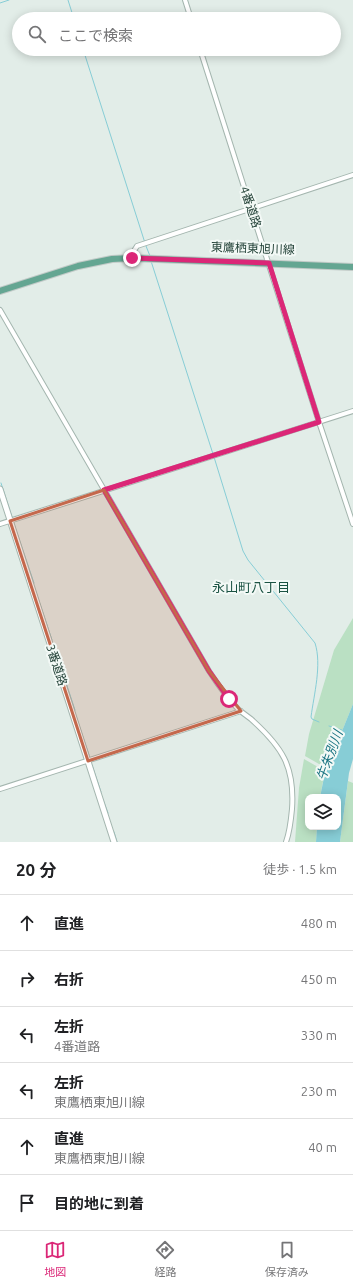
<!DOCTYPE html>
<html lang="ja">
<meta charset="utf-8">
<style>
body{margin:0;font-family:Ubuntu,"Noto Sans JP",sans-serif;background:#f2f2f2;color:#202124}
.controls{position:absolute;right:12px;bottom:12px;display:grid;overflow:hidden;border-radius:8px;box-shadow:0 2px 10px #0003}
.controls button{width:36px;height:36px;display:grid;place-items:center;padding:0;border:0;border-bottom:1px solid #e0e0e0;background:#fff;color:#202124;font:20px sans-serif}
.stop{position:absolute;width:12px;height:12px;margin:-9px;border:3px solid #db2777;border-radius:50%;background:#fff}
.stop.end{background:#db2777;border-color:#fff;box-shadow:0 1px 4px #0008}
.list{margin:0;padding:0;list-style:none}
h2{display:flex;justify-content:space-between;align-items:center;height:52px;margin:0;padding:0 16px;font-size:17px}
h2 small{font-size:13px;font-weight:400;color:#757577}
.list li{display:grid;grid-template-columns:26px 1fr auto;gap:12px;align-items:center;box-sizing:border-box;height:56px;padding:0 16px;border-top:1px solid #e0e0e0}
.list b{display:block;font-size:15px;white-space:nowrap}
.list p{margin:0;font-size:13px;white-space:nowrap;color:#757577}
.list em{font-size:13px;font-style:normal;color:#757577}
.icon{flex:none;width:22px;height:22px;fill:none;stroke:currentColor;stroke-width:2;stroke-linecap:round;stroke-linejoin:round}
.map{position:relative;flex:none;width:353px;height:842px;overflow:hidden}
.search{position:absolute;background:#fff;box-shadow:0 2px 10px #0003;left:12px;right:12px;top:12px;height:44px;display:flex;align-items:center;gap:10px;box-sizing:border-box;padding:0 14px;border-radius:22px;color:#757577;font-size:15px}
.sheet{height:388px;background:#fff}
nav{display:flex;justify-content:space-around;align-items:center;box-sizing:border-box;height:56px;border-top:1px solid #e0e0e0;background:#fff;font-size:11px;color:#757577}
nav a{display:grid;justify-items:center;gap:2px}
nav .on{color:#db2777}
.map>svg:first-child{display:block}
.green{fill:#bae0c3}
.water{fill:#87cdd6}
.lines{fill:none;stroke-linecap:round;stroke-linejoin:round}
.stream{stroke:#87cdd6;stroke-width:1}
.minor-casing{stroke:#a4b6af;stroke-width:6}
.tertiary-casing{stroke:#a4b6af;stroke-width:7}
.primary-casing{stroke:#c1cac7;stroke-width:8}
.minor{stroke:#fff;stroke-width:4}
.tertiary{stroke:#fff;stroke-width:5}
.primary{stroke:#64a692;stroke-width:6}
.route{stroke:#db2777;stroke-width:5}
.marked{fill:#c4684c;fill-opacity:0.2;stroke:#c4684c;stroke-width:3;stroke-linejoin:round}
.labels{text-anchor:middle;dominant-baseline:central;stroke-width:4;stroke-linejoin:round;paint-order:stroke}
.street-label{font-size:12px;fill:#214036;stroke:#f3f9f6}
.neighbourhood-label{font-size:13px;fill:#1b5343;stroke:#f3f9f6}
.water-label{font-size:13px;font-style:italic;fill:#177280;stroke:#f3f9f6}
</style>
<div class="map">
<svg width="353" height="842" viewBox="0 0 353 842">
<rect width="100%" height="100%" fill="#e2ede8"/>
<path class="green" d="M 353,618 L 353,704 L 338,741 L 330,748 L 326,768 L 305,756 L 309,734 L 334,650 Z
M 304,759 L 325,771 L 320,797 L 308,797 L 308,827 L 317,827 L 316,842 L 295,842 L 299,788 Z
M 348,781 L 353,783 L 353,842 L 340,842 Z"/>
<path class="water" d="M 353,704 L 353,759 L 349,773 L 340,842 L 316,842 L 317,827 L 338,827 L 338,797 L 320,797 L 330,748 L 338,741 Z"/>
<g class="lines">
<path class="stream" d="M 68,0 L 74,19
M 0,3 L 9,0
M 83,49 L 145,243
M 146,246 L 150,256
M 151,261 L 213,454
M 214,457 L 243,551 L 248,560 L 315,643 C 322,665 314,694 311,717 L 312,719 L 319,722
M 1,483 L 12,517
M 14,524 L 34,583
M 35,589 L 52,640
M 54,646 L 75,710
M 76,716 L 89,755
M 329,726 L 342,730
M 92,765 L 101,792
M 102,797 L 108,813
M 114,832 L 117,842"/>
<g class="minor-casing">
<path id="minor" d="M 185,0 L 191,19
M 200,49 L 319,422 L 353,524
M 131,258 L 132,254 L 137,246 L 353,175
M 0,310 L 209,671 C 218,685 227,698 239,710 C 243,713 247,716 251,719 C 282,747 295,766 292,809 C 291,820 290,831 286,842
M 0,524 L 353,411
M 0,789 L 241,711"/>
</g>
<g class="tertiary-casing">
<path id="tertiary" d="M 0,489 L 114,842"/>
</g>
<g class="primary-casing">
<path id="primary" d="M 0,291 L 78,266 L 112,259 L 132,258 L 353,267"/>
</g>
<use href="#minor" class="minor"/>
<use href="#tertiary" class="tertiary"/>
<use href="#primary" class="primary"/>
</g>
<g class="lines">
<path class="route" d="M 132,258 L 269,263 L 319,422 L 104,490 L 209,671 L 229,699"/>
</g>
<path class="marked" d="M 104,490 L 209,671 L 241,711 L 88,761 L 10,521 Z"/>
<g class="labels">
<g class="street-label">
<text transform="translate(251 207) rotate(72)">4番道路</text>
<text transform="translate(253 248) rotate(2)">東鷹栖東旭川線</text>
<text transform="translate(57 665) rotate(72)">3番道路</text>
</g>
<g class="neighbourhood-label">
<text x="251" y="587">永山町八丁目</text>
</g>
<g class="water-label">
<text transform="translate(329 755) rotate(-70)">牛朱別川</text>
</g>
</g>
</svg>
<div class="controls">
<button><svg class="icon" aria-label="layers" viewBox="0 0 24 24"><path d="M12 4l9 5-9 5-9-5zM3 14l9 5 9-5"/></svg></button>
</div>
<div class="stop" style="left:229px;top:699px"></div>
<div class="stop end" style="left:132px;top:258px"></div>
<div class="search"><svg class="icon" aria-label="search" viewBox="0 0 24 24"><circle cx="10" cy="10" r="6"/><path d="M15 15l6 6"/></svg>ここで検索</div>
</div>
<section class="sheet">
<h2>20 分<small>徒歩 · 1.5 km</small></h2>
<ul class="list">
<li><svg class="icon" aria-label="ahead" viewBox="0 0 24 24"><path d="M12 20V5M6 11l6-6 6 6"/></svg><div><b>直進</b></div><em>480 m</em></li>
<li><svg class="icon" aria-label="right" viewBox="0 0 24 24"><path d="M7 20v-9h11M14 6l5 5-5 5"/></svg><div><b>右折</b></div><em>450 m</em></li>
<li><svg class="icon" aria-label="left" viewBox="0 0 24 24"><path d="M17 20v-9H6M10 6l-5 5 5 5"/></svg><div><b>左折</b><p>4番道路</p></div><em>330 m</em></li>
<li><svg class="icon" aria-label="left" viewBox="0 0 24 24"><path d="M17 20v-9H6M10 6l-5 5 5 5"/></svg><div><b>左折</b><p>東鷹栖東旭川線</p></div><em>230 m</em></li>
<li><svg class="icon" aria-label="ahead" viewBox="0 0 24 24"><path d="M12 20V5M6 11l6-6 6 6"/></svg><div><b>直進</b><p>東鷹栖東旭川線</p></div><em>40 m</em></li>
<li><svg class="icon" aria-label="arrive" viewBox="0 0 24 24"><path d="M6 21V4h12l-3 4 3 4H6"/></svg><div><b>目的地に到着</b></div></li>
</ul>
</section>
<nav>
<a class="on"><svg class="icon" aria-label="map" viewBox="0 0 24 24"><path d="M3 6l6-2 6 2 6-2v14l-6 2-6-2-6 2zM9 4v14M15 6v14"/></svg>地図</a>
<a><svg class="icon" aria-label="directions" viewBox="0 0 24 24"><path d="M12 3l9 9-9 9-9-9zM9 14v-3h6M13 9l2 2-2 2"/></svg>経路</a>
<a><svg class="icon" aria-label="saved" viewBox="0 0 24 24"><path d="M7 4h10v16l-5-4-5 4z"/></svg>保存済み</a>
</nav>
